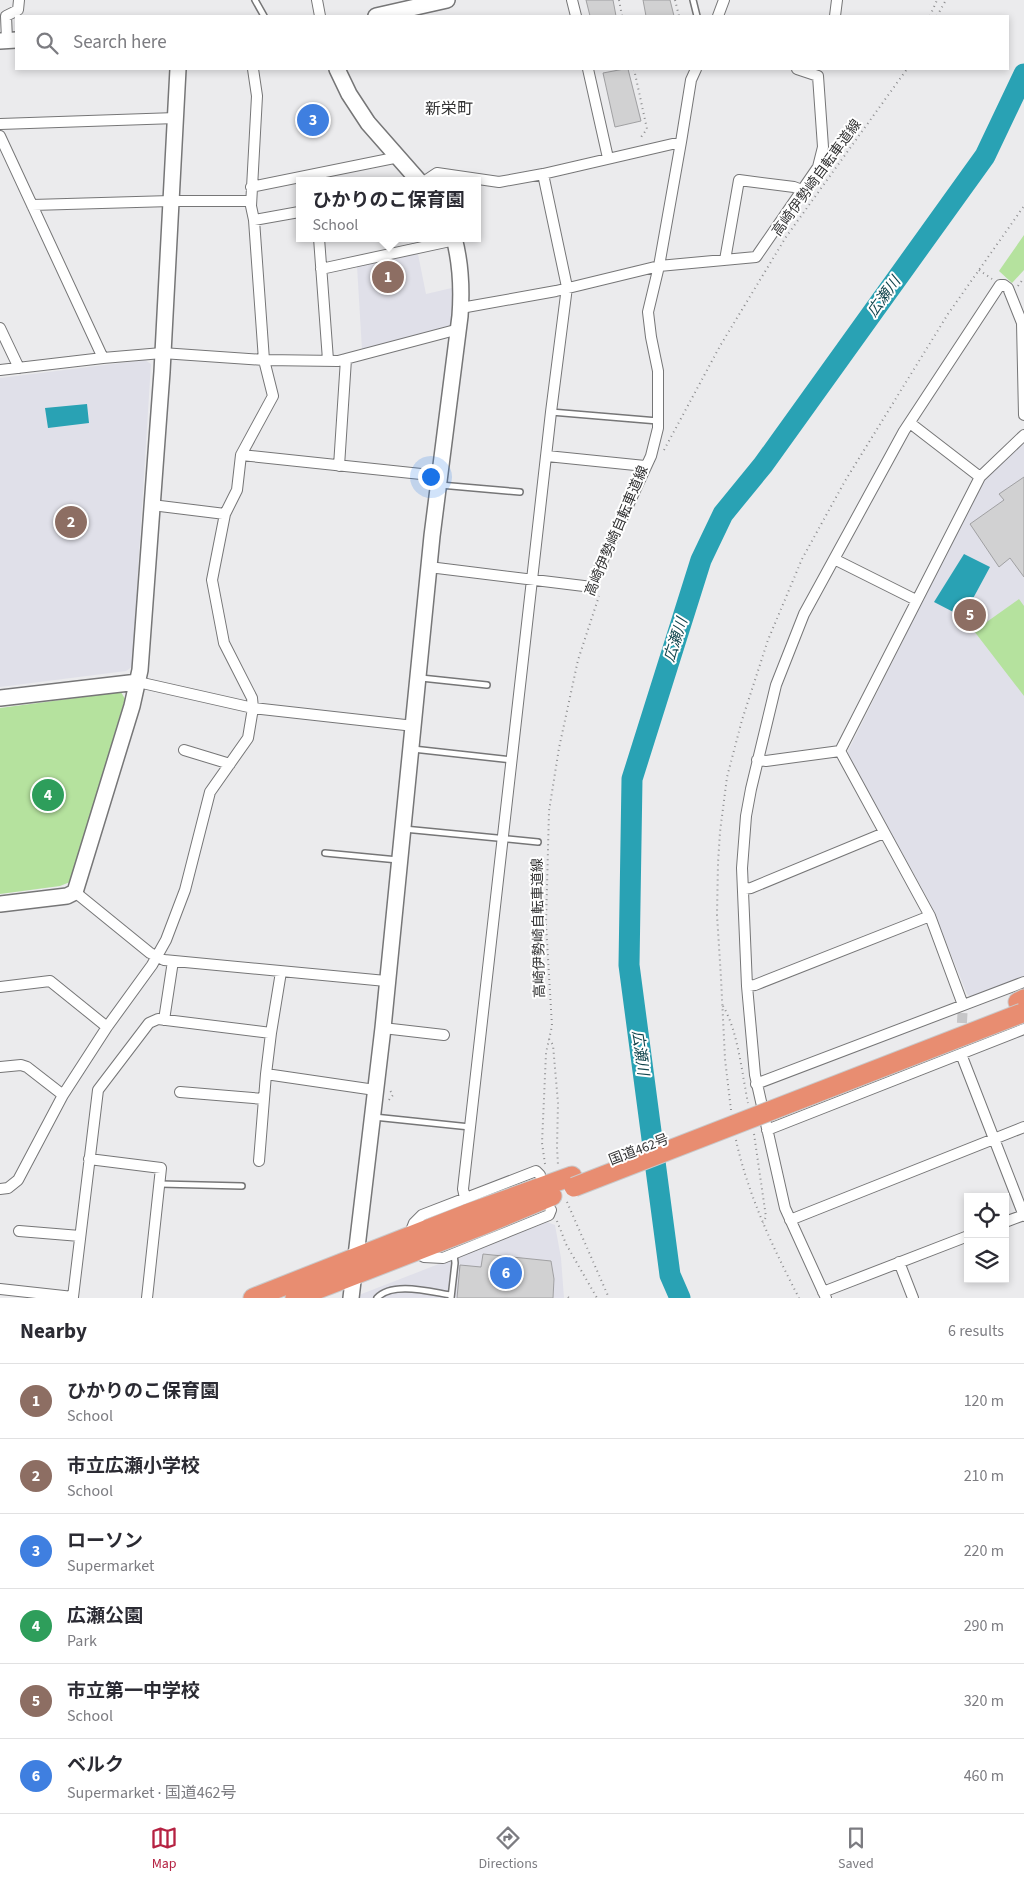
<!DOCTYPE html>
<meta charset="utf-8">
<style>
body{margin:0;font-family:"Source Sans 3","Noto Sans JP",sans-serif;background:#f2f2f3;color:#2b2b33}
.controls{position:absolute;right:15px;bottom:15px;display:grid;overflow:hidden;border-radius:0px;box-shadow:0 2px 8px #0003}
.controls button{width:45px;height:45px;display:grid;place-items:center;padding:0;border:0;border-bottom:1px solid #e1e1e2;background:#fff;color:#2b2b33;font:25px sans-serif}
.you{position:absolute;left:430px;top:476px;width:18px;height:18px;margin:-12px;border:4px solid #fff;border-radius:50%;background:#1a73e8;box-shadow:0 0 0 8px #1a73e833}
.badge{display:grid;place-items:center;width:32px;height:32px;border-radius:50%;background:#b52242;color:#fff;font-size:16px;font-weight:700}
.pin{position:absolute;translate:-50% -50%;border:2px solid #fff;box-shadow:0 1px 5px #0006}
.popup{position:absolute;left:296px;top:177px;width:185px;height:65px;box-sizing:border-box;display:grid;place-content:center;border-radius:0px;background:#fff;filter:drop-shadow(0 1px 4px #0005);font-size:16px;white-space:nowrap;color:#7c7c81}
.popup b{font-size:19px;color:#2b2b33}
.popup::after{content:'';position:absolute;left:50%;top:100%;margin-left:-10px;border:10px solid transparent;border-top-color:#fff}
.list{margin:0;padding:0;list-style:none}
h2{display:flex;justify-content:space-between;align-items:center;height:65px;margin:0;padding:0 20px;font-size:21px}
h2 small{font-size:16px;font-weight:400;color:#7c7c81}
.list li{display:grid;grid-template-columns:32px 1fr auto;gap:15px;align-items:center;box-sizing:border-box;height:75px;padding:0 20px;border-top:1px solid #e1e1e2}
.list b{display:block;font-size:19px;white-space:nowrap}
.list p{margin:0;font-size:16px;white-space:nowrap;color:#7c7c81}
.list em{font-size:16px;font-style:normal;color:#7c7c81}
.icon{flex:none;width:28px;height:28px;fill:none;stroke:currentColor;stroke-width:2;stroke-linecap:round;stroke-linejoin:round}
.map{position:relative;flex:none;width:1024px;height:1298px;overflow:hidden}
.search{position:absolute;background:#fff;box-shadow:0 2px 8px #0003;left:15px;right:15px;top:15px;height:55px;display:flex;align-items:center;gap:12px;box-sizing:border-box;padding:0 18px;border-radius:0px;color:#7c7c81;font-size:19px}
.sheet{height:515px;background:#fff}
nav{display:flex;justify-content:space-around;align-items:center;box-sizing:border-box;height:70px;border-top:1px solid #e1e1e2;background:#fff;font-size:14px;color:#7c7c81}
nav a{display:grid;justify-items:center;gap:2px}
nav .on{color:#b52242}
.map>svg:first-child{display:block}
.built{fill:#e0e0e9}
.green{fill:#b5e29e}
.water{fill:#29a2b4}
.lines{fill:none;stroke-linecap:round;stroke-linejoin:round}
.river{stroke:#29a2b4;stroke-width:21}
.building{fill:#d1d1d2;stroke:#a0a0a2}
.street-tunnel{stroke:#c6c6c8;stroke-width:10;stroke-dasharray:10 5;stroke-linecap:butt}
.lane-casing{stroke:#767677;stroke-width:8}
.street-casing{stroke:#767677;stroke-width:12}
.secondary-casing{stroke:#767677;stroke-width:18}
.highway-casing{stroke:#c9c9ca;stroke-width:21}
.path{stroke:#8d8d8f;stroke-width:2;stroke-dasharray:1 4;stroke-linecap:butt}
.lane{stroke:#fff;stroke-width:5}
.street{stroke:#fff;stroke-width:10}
.secondary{stroke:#fff;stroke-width:15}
.highway{stroke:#e88d71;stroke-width:19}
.highway-bridge-casing{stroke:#c9c9ca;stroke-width:21;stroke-linecap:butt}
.highway-bridge{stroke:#e88d71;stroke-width:19}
.labels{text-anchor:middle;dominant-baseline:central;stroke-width:4;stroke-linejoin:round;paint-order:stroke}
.street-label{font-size:14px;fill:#313132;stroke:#fff}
.water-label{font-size:15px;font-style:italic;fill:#12454d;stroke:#fff}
.quarter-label{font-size:16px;fill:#313132;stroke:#fff}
</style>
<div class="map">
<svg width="1024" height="1298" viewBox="0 0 1024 1298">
<rect width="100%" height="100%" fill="#ebebed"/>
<path class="built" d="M 418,254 L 426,294 L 456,287 L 451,326 L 447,329 L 362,350 L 357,266 Z
M 145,360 L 151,364 L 132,667 L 126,671 L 0,687 L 0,378 Z
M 1024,444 L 1024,977 L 972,998 L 967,994 L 930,903 L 847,753 L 984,478 Z
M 547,1222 L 555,1225 L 561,1258 L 564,1298 L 359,1298 L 359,1295 Z"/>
<path class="green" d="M 1024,235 L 1024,270 L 1012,283 L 999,271 Z
M 1019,599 L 1024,606 L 1024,696 L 974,631 Z
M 121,692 L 125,699 L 70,882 L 60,886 L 0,894 L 0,708 Z"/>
<path class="water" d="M 87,404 L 89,423 L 48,428 L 45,408 Z
M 964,554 L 990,567 L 963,617 L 934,602 Z"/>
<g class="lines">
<path class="river" d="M 680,1298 L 670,1275 L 629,965 L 632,779 L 701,560 L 723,514 L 763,465 L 985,156 L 1024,74"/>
</g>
<path class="building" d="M 586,0 L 613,0 L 616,16 L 590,16 Z
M 643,0 L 670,0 L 674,16 L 646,16 Z
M 624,69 L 628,69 L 641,121 L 615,127 L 603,73 Z
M 1024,477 L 1024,577 L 1010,558 L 999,567 L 970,524 L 1004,500 L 999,494 Z
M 483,1254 L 551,1261 L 554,1279 L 553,1298 L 457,1298 L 460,1265 L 481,1267 Z"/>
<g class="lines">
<path class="street-tunnel" d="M 961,1038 L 963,1005"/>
<g class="lane-casing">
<path id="lane" d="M 255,0 L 264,16
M 693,0 L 697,16
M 551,412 L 658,421
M 440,485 L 520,492
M 421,678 L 487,685
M 413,749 L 512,760
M 404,829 L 538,842
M 325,853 L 398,860
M 374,1117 L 470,1127
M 160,1184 L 242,1186
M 377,1298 C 392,1281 431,1292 451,1295
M 451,1298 L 455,1263 L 454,1254"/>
</g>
<g class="street-casing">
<path id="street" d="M 317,0 L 320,16
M 572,0 L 576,16
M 718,16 L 724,0
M 835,16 L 837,0
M 7,40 L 6,16 L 18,10 L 19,0
M 253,69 L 257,96 L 251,206 L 254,220 L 264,360 L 273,396 L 241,455 L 440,476
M 588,69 L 608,158
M 0,124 L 176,118
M 0,136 L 103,358
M 681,142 L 659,266 L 756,257 L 818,167 L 823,147 L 818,76 L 797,69
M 425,181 L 437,173 L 499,182 L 543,174 L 681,142 L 691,80 L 696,69
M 251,187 L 399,157
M 32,205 L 171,201 L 251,201
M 254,220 L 299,212
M 319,238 L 328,360
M 725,260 L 739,180 L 794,187 L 802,190
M 321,269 L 455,240
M 0,328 L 19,368
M 0,370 L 103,358 L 162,353 L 264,360 L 338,361 L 459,329
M 910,423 L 980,477
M 547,456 L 645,466
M 339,466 L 346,359
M 152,505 L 225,514
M 834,559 L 916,600
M 429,567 L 592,587 L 601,564 L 651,456 L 658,428 L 658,371 L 651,337 L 648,312 L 659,266 L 556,291 L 461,308
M 138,682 L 253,708 L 414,726
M 184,750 L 230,764
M 840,751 L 980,477 L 1024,435
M 840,751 L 930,916 L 963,1005
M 757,760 L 766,761 L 840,751
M 743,889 L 751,888 L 884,833
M 75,892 L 150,953 L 164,960 L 386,981
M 747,986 L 755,985 L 930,916
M 0,987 L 50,981 L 107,1027
M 164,1020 L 173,961
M 383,1028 L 444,1035
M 271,1033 L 281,972
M 961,1054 L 1024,1216
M 0,1067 L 21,1065 L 27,1067 L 63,1095
M 756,1084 L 1024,982
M 180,1092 L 264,1099
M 767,1130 L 1024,1029
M 89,1159 L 161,1168 L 147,1298
M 259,1161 L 266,1074
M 0,1189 L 8,1188 L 18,1180 L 63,1095 L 107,1027 L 152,965 L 166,940 L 185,890 L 210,792 L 248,738 L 253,708 L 252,698 L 224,643 L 212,580 L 225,514 L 237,490 L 241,455
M 465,1198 L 463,1189 L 470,1127 L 551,412 L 567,287 L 543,174
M 790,1220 L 1024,1127
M 1005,1222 L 1024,1215
M 19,1231 L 80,1236
M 409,1236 L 414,1223 L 422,1215 L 536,1171 L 540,1175
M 415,1252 L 424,1257 L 443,1258 L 549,1215 L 551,1210
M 899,1262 L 913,1298
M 0,1289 L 73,1297 L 98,1090 L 149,1023 L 158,1019 L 271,1033 L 266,1074 L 375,1090
M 823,1292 L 968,1236
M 826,1298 L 785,1208 L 755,1075 L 747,986 L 742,868 L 746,816 L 751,789 L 776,685 L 804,614 L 904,431 L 1000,285 L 1004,285 L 1008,288 L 1022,323 L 1024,415"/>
</g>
<g class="secondary-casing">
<path id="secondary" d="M 376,16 L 447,0
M 0,41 L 16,40
M 337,69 L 349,94 L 368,123 L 419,181
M 0,698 L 138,682
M 0,904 L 67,896 L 75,892 L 132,706 L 140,670 L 162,372 L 178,69
M 351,1298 L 383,1028 L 432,536 L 460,316 C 462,289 461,264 454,238"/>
</g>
<g class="highway-casing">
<path id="highway" d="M 1018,1002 L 1024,999
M 253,1298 L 466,1214 L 572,1176
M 295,1298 L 478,1227 L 552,1196"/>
</g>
<path class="path" d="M 619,0 L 622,16
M 675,0 L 679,16
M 930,16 L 937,0
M 937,16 L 946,0
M 634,69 L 647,129 L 639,140
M 833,147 L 845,156
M 979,270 L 992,279
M 1018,286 L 1024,278
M 664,450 L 720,346 L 786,237 L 907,69
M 723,1006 C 738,1031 742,1074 748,1103
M 549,1039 L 553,1045 L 558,1103 L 557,1147 L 558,1165
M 389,1100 L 393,1095 L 389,1089
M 731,1110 L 725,1059 L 721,978 L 717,915 L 718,863 L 720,832 L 727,777 L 742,720 L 768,640 L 802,559 L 845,481 L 948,314 L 1024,206
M 754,1134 L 766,1217 L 763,1223
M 736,1140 C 748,1195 773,1248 799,1298
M 545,1164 L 542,1143 L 546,1053 L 552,1026 L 546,924 L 549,811 L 559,748 L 578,660 L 599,596
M 567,1202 L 609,1298
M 557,1221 L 566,1244 L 597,1298
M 568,1297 L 569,1298"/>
<use href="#lane" class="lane"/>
<use href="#street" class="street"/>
<use href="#secondary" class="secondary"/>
<use href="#highway" class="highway"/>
<g class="highway-bridge-casing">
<path id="highway-bridge" d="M 574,1187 L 1022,1013"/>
</g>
<use href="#highway-bridge" class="highway-bridge"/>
</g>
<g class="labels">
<g class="street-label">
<text transform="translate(817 178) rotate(-54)">高崎伊勢崎自転車道線</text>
<text transform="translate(617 531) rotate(-67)">高崎伊勢崎自転車道線</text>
<text transform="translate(539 928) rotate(-91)">高崎伊勢崎自転車道線</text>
<text transform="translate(639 1150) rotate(-21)">国道462号</text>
</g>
<g class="water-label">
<text transform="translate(884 297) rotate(-54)">広瀬川</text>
<text transform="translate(676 640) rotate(-72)">広瀬川</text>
<text transform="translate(640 1053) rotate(82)">広瀬川</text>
</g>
<g class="quarter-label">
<text x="449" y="109">新栄町</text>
</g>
</g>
</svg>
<div class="controls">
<button><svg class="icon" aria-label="locate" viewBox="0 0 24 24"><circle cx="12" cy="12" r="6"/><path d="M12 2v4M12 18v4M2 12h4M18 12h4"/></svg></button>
<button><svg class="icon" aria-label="layers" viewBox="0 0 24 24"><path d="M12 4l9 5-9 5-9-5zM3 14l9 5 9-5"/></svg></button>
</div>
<div class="you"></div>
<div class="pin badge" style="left:388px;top:277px;background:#8d6e63">1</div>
<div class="popup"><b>ひかりのこ保育園</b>School</div>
<div class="pin badge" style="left:71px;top:522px;background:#8d6e63">2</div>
<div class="pin badge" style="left:313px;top:120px;background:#3f7fe0">3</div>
<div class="pin badge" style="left:48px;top:795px;background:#2e9e5b">4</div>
<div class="pin badge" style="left:970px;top:615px;background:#8d6e63">5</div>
<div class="pin badge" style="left:506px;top:1273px;background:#3f7fe0">6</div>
<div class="search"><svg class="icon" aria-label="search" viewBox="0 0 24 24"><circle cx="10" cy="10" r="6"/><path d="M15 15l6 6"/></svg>Search here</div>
</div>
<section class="sheet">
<h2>Nearby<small>6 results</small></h2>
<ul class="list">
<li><span class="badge" style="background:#8d6e63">1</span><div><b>ひかりのこ保育園</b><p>School</p></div><em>120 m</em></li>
<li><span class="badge" style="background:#8d6e63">2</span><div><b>市立広瀬小学校</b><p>School</p></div><em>210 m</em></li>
<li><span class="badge" style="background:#3f7fe0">3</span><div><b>ローソン</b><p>Supermarket</p></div><em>220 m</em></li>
<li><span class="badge" style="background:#2e9e5b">4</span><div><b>広瀬公園</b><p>Park</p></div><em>290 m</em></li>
<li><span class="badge" style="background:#8d6e63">5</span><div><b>市立第一中学校</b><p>School</p></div><em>320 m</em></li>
<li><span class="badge" style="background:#3f7fe0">6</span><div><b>ベルク</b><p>Supermarket · 国道462号</p></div><em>460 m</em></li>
</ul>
</section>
<nav>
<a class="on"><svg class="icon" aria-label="map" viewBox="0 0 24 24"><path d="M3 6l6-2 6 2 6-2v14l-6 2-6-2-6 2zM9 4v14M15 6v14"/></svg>Map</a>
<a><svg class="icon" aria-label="directions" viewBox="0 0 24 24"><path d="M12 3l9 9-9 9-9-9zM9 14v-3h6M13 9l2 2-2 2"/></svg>Directions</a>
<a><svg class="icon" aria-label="saved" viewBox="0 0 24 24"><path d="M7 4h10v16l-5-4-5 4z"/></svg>Saved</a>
</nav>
